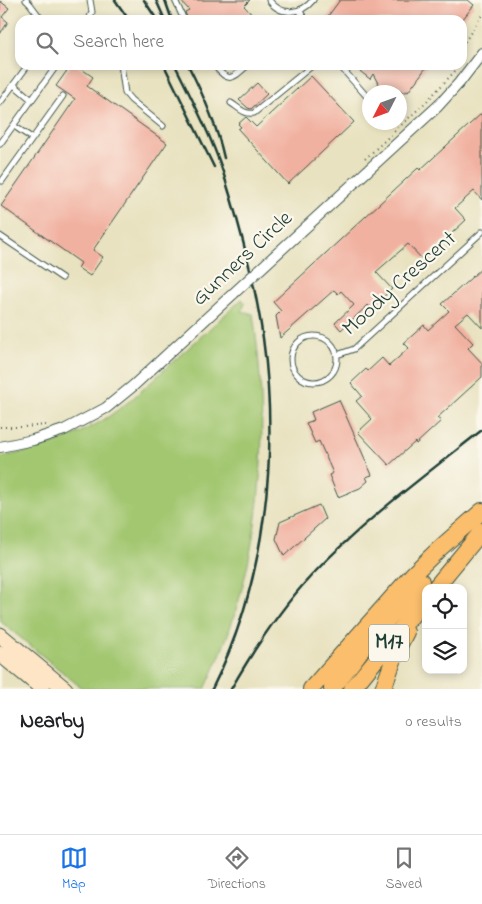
<!DOCTYPE html>
<style>
body{margin:0;font-family:"Indie Flower",sans-serif;background:#f2f2f2;color:#202124}
.controls{position:absolute;right:15px;bottom:15px;display:grid;overflow:hidden;border-radius:10px;box-shadow:0 2px 8px #0003}
.controls button{width:45px;height:45px;display:grid;place-items:center;padding:0;border:0;border-bottom:1px solid #e0e0e0;background:#fff;color:#202124;font:25px sans-serif}
.compass{position:absolute;left:362px;top:85px;width:45px;height:45px;border-radius:50%;background:#fff;box-shadow:0 2px 8px #0003;rotate:228deg}
.list{margin:0;padding:0;list-style:none}
h2{display:flex;justify-content:space-between;align-items:center;height:65px;margin:0;padding:0 20px;font-size:21px}
h2 small{font-size:16px;font-weight:400;color:#757577}
.icon{flex:none;width:28px;height:28px;fill:none;stroke:currentColor;stroke-width:2;stroke-linecap:round;stroke-linejoin:round}
.map{position:relative;flex:none;width:482px;height:689px;overflow:hidden}
.search{position:absolute;background:#fff;box-shadow:0 2px 8px #0003;left:15px;right:15px;top:15px;height:55px;display:flex;align-items:center;gap:12px;box-sizing:border-box;padding:0 18px;border-radius:15px;color:#757577;font-size:19px}
.sheet{height:145px;background:#fff}
nav{display:flex;justify-content:space-around;align-items:center;box-sizing:border-box;height:70px;border-top:1px solid #e0e0e0;background:#fff;font-size:14px;color:#757577}
nav a{display:grid;justify-items:center;gap:2px}
nav .on{color:#1a73e8}
.map>svg:first-child{display:block}
.green{fill:#a3c771;stroke:#618252}
.building{fill:#f1b1a0}
.lines{fill:none;stroke-linecap:round;stroke-linejoin:round}
.lane-casing{stroke:#3d5649;stroke-width:7}
.street-casing{stroke:#3d5649;stroke-width:12}
.secondary-casing{stroke:#3d5649;stroke-width:17}
.primary-casing{stroke:#3d5649;stroke-width:18}
.path{stroke:#3d5649;stroke-width:2;stroke-dasharray:1 4;stroke-linecap:butt}
.lane{stroke:#fff;stroke-width:5}
.street{stroke:#fff;stroke-width:10}
.secondary{stroke:#fde5c5;stroke-width:15}
.primary{stroke:#fabe6d;stroke-width:16}
.rail{stroke:#1f3d34;stroke-width:2.5}
.street-bridge-casing{stroke:#3d5649;stroke-width:12;stroke-linecap:butt}
.street-bridge{stroke:#fff;stroke-width:10}
.labels{text-anchor:middle;dominant-baseline:central;stroke-width:4.5;stroke-linejoin:round;paint-order:stroke}
.shield{fill:#fbf7ec;stroke:#61756b;stroke-width:1}
.shield-label{font-size:21px;font-weight:bold;fill:#1f3d34}
.street-label{font-size:22px;fill:#1f3d34;stroke:#fbf7ec}
</style>
<div class="map">
<svg width="482" height="689" viewBox="0 0 482 689">
<rect width="100%" height="100%" fill="#fbf7ec"/>
<filter id="ink" filterUnits="userSpaceOnUse"><feTurbulence type="fractalNoise" baseFrequency=".02" numOctaves="2"/><feDisplacementMap in="SourceGraphic" scale="10" xChannelSelector="R" yChannelSelector="G"/><feConvolveMatrix kernelMatrix="1 2 1 2 8 2 1 2 1" color-interpolation-filters="sRGB"/></filter>
<filter id="wash" filterUnits="userSpaceOnUse"><feTurbulence type="fractalNoise" baseFrequency=".0096" numOctaves="4" result="noise"/><feDisplacementMap in="SourceGraphic" scale="20" xChannelSelector="R" yChannelSelector="G"/><feGaussianBlur stdDeviation="1.12" result="paint"/><feColorMatrix in="noise" values="0 0 0 0 0 0 0 0 0 0 0 0 0 0 0 0 0 1.4 0 .05"/><feComposite in="paint" operator="in"/></filter>
<g filter="url(#wash)">
<rect width="100%" height="100%" fill="#e8e2c0"/>
<path class="green" d="M 242,299 L 245,303 L 242,311 L 253,314 C 272,441 262,572 205,689 L 83,689 L 0,621 L 0,457 C 35,451 69,440 100,422 C 126,406 147,386 168,366 C 193,344 217,322 242,299 Z"/>
<g id="blocks">
<path class="building" d="M 180,0 L 250,0 L 244,6 L 257,20 L 188,20 L 185,12 L 189,10 Z
M 340,0 L 468,0 L 474,5 L 462,20 L 325,20 Z
M 0,1 L 9,8 L 2,17 L 8,22 L 0,34 Z
M 71,65 L 76,65 L 93,77 L 87,86 L 167,143 L 93,250 L 103,257 L 90,276 L 78,268 L 81,263 L 1,206 L 75,99 L 56,86 Z
M 352,65 L 428,65 L 408,92 L 406,91 L 405,92 L 382,92 L 385,89 L 379,85 L 373,74 L 370,79 Z
M 311,76 L 354,122 L 288,184 L 238,129 L 241,127 L 238,124 L 246,117 L 256,127 Z
M 257,83 L 267,94 L 251,109 L 248,108 L 239,100 Z
M 482,113 L 482,200 L 474,191 L 455,208 L 466,220 L 423,260 L 408,244 L 376,272 L 392,289 L 371,308 L 368,305 L 341,330 L 335,323 L 354,305 L 341,291 L 338,294 L 334,290 L 280,338 L 276,316 L 281,311 L 273,302 L 418,168 L 420,170 Z
M 482,268 L 482,328 L 468,313 L 455,324 L 473,343 L 468,348 L 482,363 L 482,377 L 437,418 L 441,421 L 416,444 L 415,442 L 389,465 L 358,432 L 372,419 L 356,401 L 362,396 L 351,383 L 366,369 L 368,371 L 382,358 L 389,366 L 409,348 L 404,343 L 424,325 L 428,330 L 449,311 L 442,304 Z
M 339,400 L 372,475 L 366,477 L 368,481 L 360,488 L 338,497 L 329,475 L 333,473 L 319,441 L 315,443 L 306,423 L 314,420 L 311,412 Z
M 319,505 L 325,519 L 284,556 L 276,539 L 280,522 Z"/>
</g>
</g>
<g filter="url(#ink)">
<use href="#blocks" fill-opacity="0" stroke="#3d5649" stroke-width="1"/>
<g class="lines">
<g class="lane-casing">
<path id="lane" d="M 26,0 L 30,4 L 42,20
M 175,0 L 184,20
M 269,0 C 280,16 301,15 313,0
M 300,11 L 305,20
M 89,20 L 92,12 L 90,0
M 121,65 L 125,93 L 131,100 L 163,126
M 214,65 C 229,84 232,79 248,65
M 339,65 L 370,100
M 14,85 L 32,100
M 0,103 L 28,65
M 231,103 C 239,108 245,115 254,113 L 313,65
M 14,126 L 32,138
M 0,144 L 57,65
M 2,181 L 63,96
M 0,236 L 62,278
M291 359a23 23 0 1 1 46 0a23 23 0 1 1-46 0Z
M 337,355 L 354,349 L 482,232"/>
</g>
<g class="street-casing">
<path id="street" d="M 258,271 L 438,106 L 459,83 L 482,53
M 0,447 L 33,440 L 64,430 L 106,408 L 133,386 L 234,293"/>
</g>
<g class="secondary-casing">
<path id="secondary" d="M 0,635 L 65,689
M 0,654 L 43,689"/>
</g>
<g class="primary-casing">
<path id="primary" d="M 435,588 L 482,531
M 311,689 L 413,574 L 439,549 L 482,511
M 332,689 L 363,648 L 421,581
M 352,689 L 426,598
M 383,689 L 397,650 L 406,632"/>
</g>
<path class="path" d="M 462,46 L 482,15
M 365,159 L 427,101 L 456,70 L 456,65
M 0,427 L 24,427 L 46,425"/>
<use href="#lane" class="lane"/>
<use href="#street" class="street"/>
<use href="#secondary" class="secondary"/>
<use href="#primary" class="primary"/>
<path class="rail" d="M 115,0 L 129,20
M 144,0 L 157,20
M 156,0 L 165,20
M 165,0 L 172,20
M 164,65 L 214,167
M 175,65 C 192,99 211,136 223,172 C 240,226 255,282 263,338 C 279,454 266,583 212,689
M 188,65 C 203,94 217,126 224,158
M 231,689 C 254,649 280,609 312,575 C 363,521 424,476 482,430"/>
<g class="street-bridge-casing">
<path id="street-bridge" d="M 234,293 L 258,271"/>
</g>
<use href="#street-bridge" class="street-bridge"/>
</g>
</g>
<g class="labels">
<rect class="shield" x="369" y="624.5" width="40" height="37" rx="4"/>
<g class="shield-label">
<text x="389" y="643">M17</text>
</g>
<g class="street-label">
<text transform="translate(243 259) rotate(-43)">Gunners Circle</text>
<text transform="translate(400 284) rotate(-42)">Moody Crescent</text>
</g>
</g>
</svg>
<div class="controls">
<button><svg class="icon" aria-label="locate" viewBox="0 0 24 24"><circle cx="12" cy="12" r="6"/><path d="M12 2v4M12 18v4M2 12h4M18 12h4"/></svg></button>
<button><svg class="icon" aria-label="layers" viewBox="0 0 24 24"><path d="M12 4l9 5-9 5-9-5zM3 14l9 5 9-5"/></svg></button>
</div>
<svg class="compass" viewBox="-18 -18 36 36"><path d="M0-13l5 13h-10z" fill="#e53935"/><path d="M0 13l5-13h-10z" fill="#757577"/></svg>
<div class="search"><svg class="icon" aria-label="search" viewBox="0 0 24 24"><circle cx="10" cy="10" r="6"/><path d="M15 15l6 6"/></svg>Search here</div>
</div>
<section class="sheet">
<h2>Nearby<small>0 results</small></h2>
<ul class="list">
</ul>
</section>
<nav>
<a class="on"><svg class="icon" aria-label="map" viewBox="0 0 24 24"><path d="M3 6l6-2 6 2 6-2v14l-6 2-6-2-6 2zM9 4v14M15 6v14"/></svg>Map</a>
<a><svg class="icon" aria-label="directions" viewBox="0 0 24 24"><path d="M12 3l9 9-9 9-9-9zM9 14v-3h6M13 9l2 2-2 2"/></svg>Directions</a>
<a><svg class="icon" aria-label="saved" viewBox="0 0 24 24"><path d="M7 4h10v16l-5-4-5 4z"/></svg>Saved</a>
</nav>
